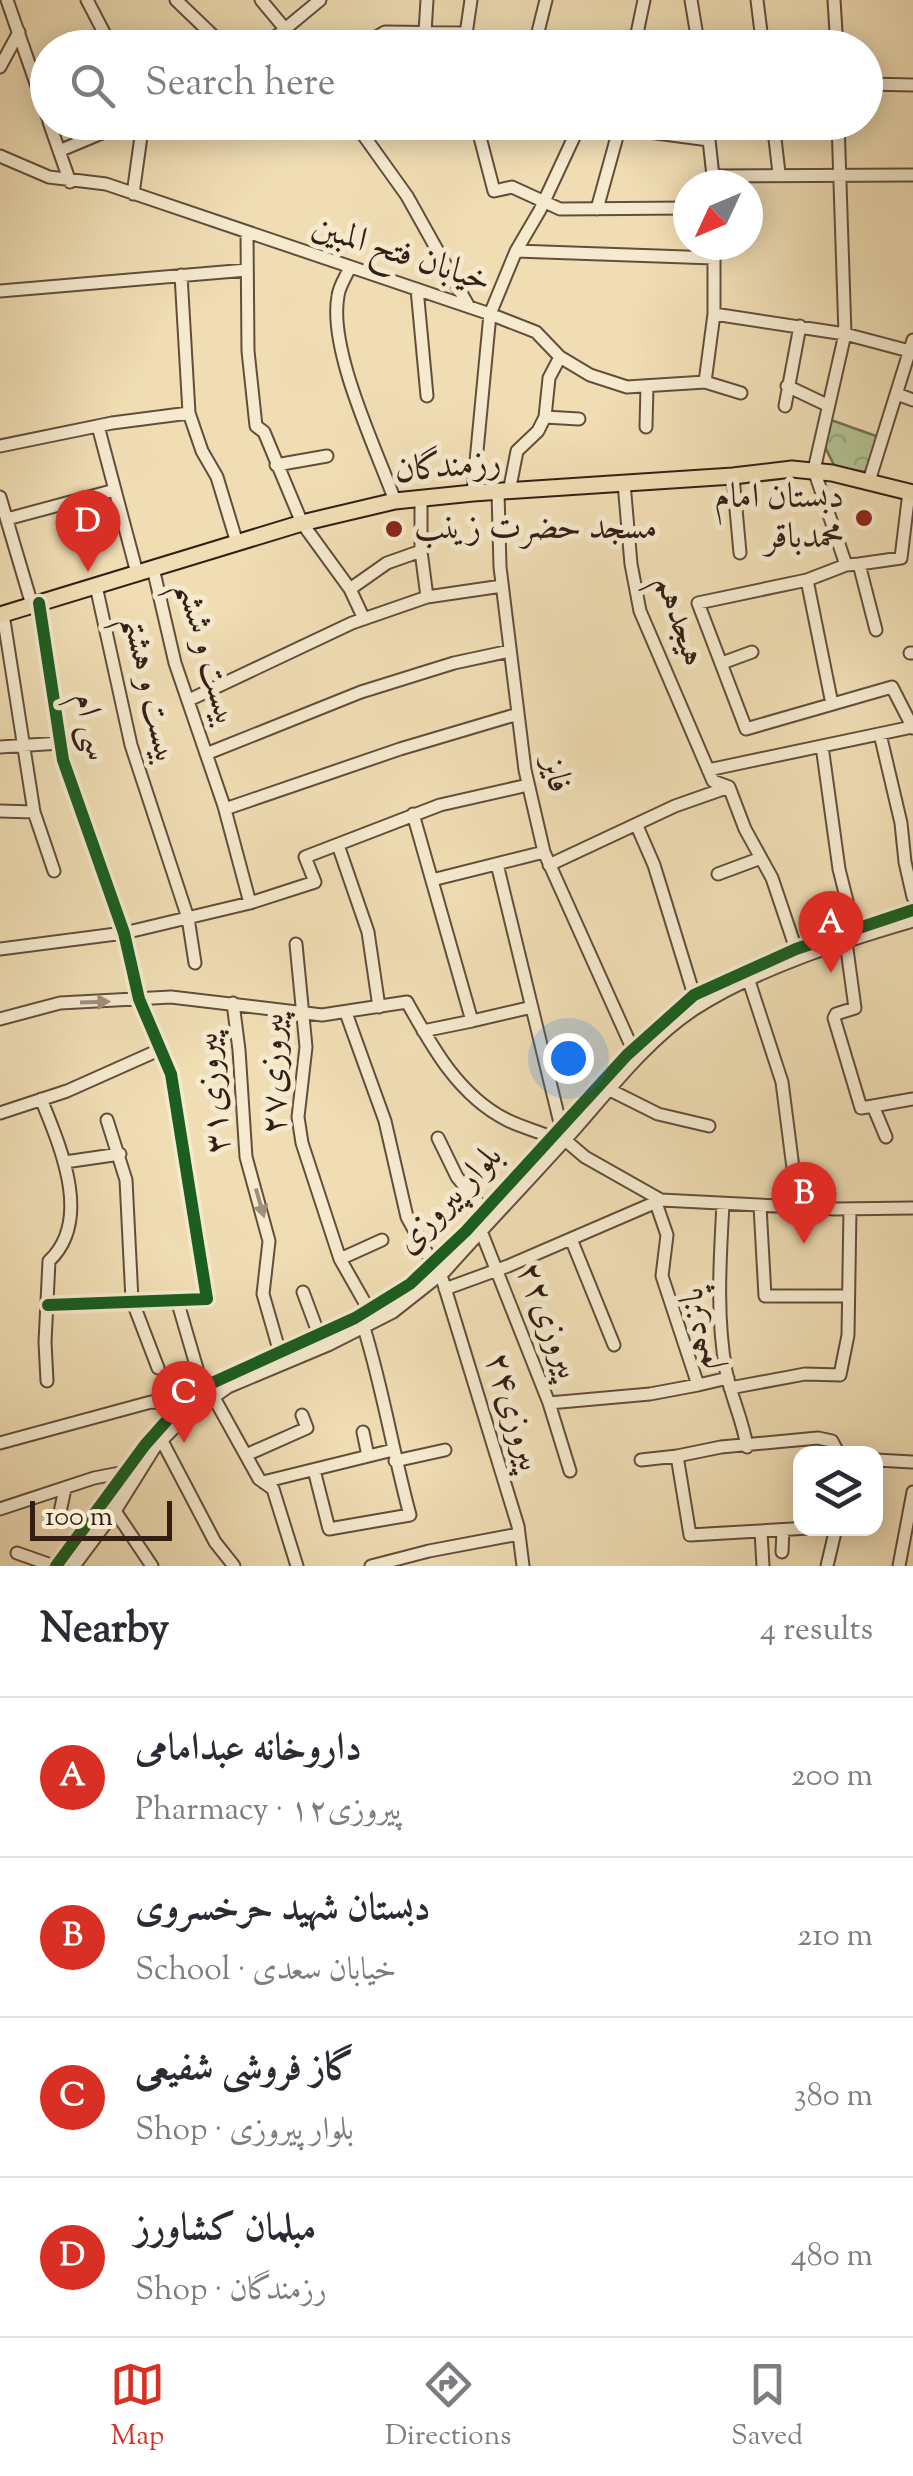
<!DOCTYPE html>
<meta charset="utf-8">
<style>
body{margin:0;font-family:"Sorts Mill Goudy",Amiri,serif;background:#f7f7f7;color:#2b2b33}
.controls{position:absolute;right:30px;bottom:30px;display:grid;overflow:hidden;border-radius:20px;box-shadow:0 5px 25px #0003}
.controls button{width:90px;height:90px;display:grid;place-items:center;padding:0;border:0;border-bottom:2px solid #e1e1e2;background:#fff;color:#2b2b33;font:50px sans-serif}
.compass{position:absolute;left:673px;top:170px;width:90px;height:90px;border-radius:50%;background:#fff;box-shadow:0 5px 25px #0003;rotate:226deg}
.scale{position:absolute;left:30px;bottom:25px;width:142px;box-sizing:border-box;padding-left:10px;border:5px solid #341e14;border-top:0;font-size:28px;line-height:35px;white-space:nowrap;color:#341e14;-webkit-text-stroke:8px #f5e9ce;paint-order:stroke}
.you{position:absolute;left:568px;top:1058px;width:35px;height:35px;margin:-25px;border:8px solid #fff;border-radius:50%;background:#1a73e8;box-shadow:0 0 0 15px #1a73e833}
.badge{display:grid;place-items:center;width:65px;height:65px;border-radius:50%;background:#d93025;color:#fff;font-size:32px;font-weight:700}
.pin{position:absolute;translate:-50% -82px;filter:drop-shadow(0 2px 5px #0008)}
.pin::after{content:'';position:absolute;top:52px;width:35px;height:30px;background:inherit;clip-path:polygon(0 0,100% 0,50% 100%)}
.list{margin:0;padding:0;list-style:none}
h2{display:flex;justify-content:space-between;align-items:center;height:130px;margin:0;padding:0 40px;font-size:42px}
h2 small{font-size:32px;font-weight:400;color:#7c7c81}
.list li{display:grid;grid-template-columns:65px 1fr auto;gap:30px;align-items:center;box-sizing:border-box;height:160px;padding:0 40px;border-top:2px solid #e1e1e2}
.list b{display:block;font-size:38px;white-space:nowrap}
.list p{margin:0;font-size:32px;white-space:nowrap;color:#7c7c81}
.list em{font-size:32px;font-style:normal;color:#7c7c81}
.icon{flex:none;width:55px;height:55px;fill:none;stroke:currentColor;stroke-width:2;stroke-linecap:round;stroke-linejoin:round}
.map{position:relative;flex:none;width:913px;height:1566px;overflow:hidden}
.search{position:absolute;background:#fff;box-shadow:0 5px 25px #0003;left:30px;right:30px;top:30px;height:110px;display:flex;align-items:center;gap:25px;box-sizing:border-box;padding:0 35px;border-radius:55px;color:#7c7c81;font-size:38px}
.sheet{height:770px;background:#fff}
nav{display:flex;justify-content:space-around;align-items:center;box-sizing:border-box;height:140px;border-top:2px solid #e1e1e2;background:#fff;font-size:28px;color:#7c7c81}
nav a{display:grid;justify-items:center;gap:5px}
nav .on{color:#d93025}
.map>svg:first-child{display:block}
.park{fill:url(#park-crowns);stroke:#747053;stroke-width:2.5}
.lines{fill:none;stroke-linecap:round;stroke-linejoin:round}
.minor-casing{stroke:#634e3c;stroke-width:15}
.major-casing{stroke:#341e14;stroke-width:19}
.minor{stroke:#f5e9ce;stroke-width:11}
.major{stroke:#f0ddb4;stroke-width:15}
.cycleway-casing{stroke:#f5e9ce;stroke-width:19}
.cycleway{stroke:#1b5e20;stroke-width:12}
.oneway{fill:#9e8e7a}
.poi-dot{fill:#8f2418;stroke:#f5e9ce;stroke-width:4}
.labels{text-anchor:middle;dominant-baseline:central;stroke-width:10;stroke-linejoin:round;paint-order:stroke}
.street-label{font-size:35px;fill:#341e14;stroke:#f5e9ce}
.poi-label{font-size:35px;fill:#341e14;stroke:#f5e9ce;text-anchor:end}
</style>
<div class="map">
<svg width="913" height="1566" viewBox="0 0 913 1566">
<defs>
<pattern id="park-crowns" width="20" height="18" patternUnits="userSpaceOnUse" patternTransform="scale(2.5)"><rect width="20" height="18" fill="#b3c292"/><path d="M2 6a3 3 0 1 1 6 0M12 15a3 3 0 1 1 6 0" fill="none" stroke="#9ba67d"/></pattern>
</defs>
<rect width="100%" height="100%" fill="#f0ddb4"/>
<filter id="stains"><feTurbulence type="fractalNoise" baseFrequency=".002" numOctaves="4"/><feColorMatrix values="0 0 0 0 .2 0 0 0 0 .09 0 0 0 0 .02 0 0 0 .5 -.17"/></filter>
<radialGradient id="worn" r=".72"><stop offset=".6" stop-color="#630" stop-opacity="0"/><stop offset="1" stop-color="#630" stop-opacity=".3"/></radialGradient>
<path class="park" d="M 831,420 L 879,437 L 865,472 L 835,467 L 824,445 Z"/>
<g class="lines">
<g class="minor-casing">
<path id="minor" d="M 7,0 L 48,118
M 87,0 L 112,48
M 176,0 L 226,48
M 261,0 L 301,48
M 691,0 L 699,48
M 757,0 L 763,48
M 834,0 L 837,48
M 425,32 L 427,0
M 262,48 L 320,0
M 358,48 L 385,32 L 465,33
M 464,48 L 471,0
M 534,48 L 546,0
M 634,48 L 644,0
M 0,67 L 19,32
M 866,84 L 913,85
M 49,122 L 70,182
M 354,122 L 407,196 L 469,307
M 476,122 L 494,191 L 512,187 L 560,209 L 688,208
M 707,122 L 714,185
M 773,122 L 779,173
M 838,122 L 845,334 L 814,470 L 846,565
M 581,123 L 709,140
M 59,151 L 128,122
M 0,156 L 49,177 L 106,184 L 490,314 L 536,332 L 560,357 L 590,375 L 627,387 L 705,382 L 741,393
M 713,176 L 913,175
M 133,194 L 143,122
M 597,209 L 621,122
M 247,233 L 248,351 L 256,426 L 264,432 L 302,523 L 350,589 L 364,619
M 516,251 L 714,258
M 350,267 C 346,277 339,286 338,296 C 328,350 376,448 395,501
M 181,275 L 189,413 L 202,451 L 217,477 L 237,543
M 417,289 L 427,396
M 0,291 L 247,270
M 714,314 L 845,334 L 913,352
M 705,382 L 714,314 L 714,245
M 787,386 L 827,405
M 897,394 L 913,400
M 785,406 L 800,326
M 545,417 L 579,419
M 98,426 L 137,573
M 646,427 L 647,386
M 0,446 L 112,423 L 189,413
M 276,465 L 327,456
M 733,476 L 740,553
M 869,481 L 913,340
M 624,483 L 631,564 L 640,611 L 713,781 L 729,787 L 745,829 L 772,878 L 796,949
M 498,492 L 500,567 L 525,770 L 544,852 L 633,1050
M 509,492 L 517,451 L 538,431 L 545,417 L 549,378 L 560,357
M 473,493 L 490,314 L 516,251 L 540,210 L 581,122
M 0,497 L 32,605
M 421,498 L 421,551 L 427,597
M 7,519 L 115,490
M 859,564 L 901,558 L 909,492
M 153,568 L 175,663 L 224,806 L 250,903
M 807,580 L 832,704
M 96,586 L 131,745 L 188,918 L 195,963
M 350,589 L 387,563 L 421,551
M 39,603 L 63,760 L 124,933 L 139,999 L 171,1074 L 207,1299 L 48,1305
M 3,614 L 34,812 L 54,871
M 876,630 L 859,564 L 846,565 L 807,580 L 698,603 L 746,729 L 892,687 L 913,728
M 910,653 L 913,653
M 722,663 L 752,652
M 189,700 L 352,623 L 427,597 L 502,586
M 880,734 L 901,823 L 905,862 L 913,897
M 822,746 L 839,869 L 854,929
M 0,747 L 60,743
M 206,754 L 361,692 L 454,663 L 510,651
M 708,770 L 912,727
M 225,809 L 400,749 L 518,714
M 0,811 L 34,812
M 413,814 L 472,1021 L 532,1007
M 637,826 L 654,865 L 694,995
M 338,845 L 368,932 L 379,1007
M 497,864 L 561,1127
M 549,865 L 675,806 L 729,787
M 718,874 L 761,858
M 432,880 L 544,852
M 846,942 L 855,1008 L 836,1014 L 834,1018 L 861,1108 L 873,1106 L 886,1137
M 296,944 L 306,1047 L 298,1117 L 302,1143 L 340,1259 L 369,1310
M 0,949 L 124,933 L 250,903 L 315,882 L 305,857 L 440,805 L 528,785
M 749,981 L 782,1082 L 798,1207
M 233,1003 L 239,1050 L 246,1157 L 269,1241 L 263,1294 L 280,1353
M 346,1013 L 385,1121 L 407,1217 L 433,1264
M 0,1019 L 60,1003 L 171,997 L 322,1015 L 407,1002 C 432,1047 459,1096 507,1120 C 521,1127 537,1131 551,1137
M 423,1031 L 472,1021
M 610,1090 L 658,1114 L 709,1126
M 41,1099 C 60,1146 93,1220 49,1261 L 45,1342 L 47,1381
M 873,1106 L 913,1099
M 0,1113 L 67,1091 L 159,1050
M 107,1120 L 126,1180 L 132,1300 L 158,1368
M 438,1138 L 457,1177 L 484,1210
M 565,1140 L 585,1157 L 661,1200 L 836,1209 L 913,1208
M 65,1162 L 120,1154
M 656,1203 L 667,1235 L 662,1276 L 698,1385 L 728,1378
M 723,1204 C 720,1259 716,1316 726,1371 C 731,1397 743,1420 747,1447
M 760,1206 L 765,1296 L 847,1296
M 481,1231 L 549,1403 L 650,1394 L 698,1385
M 571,1239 L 614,1345
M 340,1259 L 382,1240
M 441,1275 L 518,1526 L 523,1566
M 445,1289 L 508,1266 L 661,1200
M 303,1292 L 319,1335
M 177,1300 L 203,1389
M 730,1388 L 805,1374 L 840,1375 L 848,1335 L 850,1209
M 213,1396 L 259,1479 L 273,1489 L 297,1566
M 549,1403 L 570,1471
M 363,1432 L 368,1456
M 162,1441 L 215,1542 L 234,1566
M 0,1443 L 151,1402 L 184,1403
M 246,1455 L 307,1428 L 302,1415
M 641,1460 L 677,1456
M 876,1460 L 912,1462
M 395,1461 L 445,1450
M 314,1470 L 329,1529 L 410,1515 C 393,1453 383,1389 364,1328
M 263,1482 L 393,1450
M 0,1509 L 94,1478 L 125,1472
M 115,1511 L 152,1566
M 60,1512 L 65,1489
M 809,1528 L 690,1535 L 677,1456 L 721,1447 L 818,1438 L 832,1441 L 839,1454
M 761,1531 L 763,1566
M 782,1552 L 783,1530
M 17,1553 L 54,1566
M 56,1566 L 145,1445 L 177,1409 L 212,1383 L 355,1318 L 410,1284 L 466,1231 L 627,1055 L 694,995 L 796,949 L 913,910
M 74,1566 L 115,1511 L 155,1447 L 181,1421 L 228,1387 L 328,1345 L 393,1312 L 445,1271 C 488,1223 532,1177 575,1129 C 611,1088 647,1041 693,1010 C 756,969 841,942 913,921
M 371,1566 L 429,1551 L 519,1534
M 827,1566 L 836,1528
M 899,1566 L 913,1492"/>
</g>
<g class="major-casing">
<path id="major" d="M 0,615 L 302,523 L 395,501 L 473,493 L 733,476 L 792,469 L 832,473 L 913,493"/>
</g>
<use href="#minor" class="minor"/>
<use href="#major" class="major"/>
<g class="cycleway-casing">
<path id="cycleway" d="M 39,603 L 63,760 L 124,933 L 139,999 L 171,1074 L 207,1299 L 48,1305
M 56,1566 L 145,1445 L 177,1409 L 212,1383 L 355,1318 L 410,1284 L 466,1231 L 627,1055 L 694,995 L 796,949 L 913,910"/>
</g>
<use href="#cycleway" class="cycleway"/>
</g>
<defs><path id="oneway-solid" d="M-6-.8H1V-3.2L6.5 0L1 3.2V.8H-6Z" transform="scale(2.5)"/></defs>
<g class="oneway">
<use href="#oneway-solid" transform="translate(95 1002) rotate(-2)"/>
<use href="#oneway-solid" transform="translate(260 1203) rotate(74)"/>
</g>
<g class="poi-dot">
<circle cx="864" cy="518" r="10"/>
<circle cx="394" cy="529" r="10"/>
</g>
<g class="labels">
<g class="street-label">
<text transform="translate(401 255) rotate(18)">خیابان فتح المبین</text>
<text transform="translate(448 468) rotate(-5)">رزمندگان</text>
<text transform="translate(679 621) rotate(71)">هیجدهم</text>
<text transform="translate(206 654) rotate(74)">بیست و ششم</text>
<text transform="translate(149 690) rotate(77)">بیست و هشتم</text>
<text transform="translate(90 727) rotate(78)">سی ام</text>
<text transform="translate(555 775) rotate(79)">فایز</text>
<text transform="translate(275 1074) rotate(-91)">پیروزی۲۷</text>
<text transform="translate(214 1093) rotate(-96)">پیروزی۳۱</text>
<text transform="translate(450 1200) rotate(-46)">بلوار پیروزی</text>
<text transform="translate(547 1321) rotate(69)">پیروزی۲۲</text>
<text transform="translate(697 1329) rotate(-95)">پانزدهم</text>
<text transform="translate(512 1412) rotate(73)">پیروزی۲۴</text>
</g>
<g class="poi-label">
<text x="844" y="498">دبستان امام<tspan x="844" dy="40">محمدباقر</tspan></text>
<text x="414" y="529" text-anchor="start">مسجد حضرت زینب</text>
</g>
</g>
<rect width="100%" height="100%" filter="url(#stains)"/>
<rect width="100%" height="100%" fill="url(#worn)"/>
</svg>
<div class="controls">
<button><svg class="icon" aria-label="layers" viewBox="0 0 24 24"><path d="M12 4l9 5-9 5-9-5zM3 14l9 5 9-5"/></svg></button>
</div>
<svg class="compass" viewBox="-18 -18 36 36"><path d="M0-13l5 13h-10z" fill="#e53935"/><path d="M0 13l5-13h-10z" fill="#7c7c81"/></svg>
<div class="scale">100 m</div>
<div class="you"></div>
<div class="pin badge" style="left:831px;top:973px">A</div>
<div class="pin badge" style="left:804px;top:1244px">B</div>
<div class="pin badge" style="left:184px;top:1443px">C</div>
<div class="pin badge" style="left:88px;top:572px">D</div>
<div class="search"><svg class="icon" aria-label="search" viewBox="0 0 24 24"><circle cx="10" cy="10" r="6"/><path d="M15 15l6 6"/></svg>Search here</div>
</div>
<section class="sheet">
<h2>Nearby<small>4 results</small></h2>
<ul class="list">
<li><span class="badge">A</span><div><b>داروخانه عبدامامی</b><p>Pharmacy · پیروزی۱۲</p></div><em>200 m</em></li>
<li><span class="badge">B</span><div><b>دبستان شهید حرخسروی</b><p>School · خیابان سعدی</p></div><em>210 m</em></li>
<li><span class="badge">C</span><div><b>گاز فروشی شفیعی</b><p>Shop · بلوار پیروزی</p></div><em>380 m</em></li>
<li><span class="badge">D</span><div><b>مبلمان کشاورز</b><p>Shop · رزمندگان</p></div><em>480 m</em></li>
</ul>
</section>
<nav>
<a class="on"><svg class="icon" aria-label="map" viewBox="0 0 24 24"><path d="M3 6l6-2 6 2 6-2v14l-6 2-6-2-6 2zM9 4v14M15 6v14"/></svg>Map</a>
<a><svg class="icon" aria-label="directions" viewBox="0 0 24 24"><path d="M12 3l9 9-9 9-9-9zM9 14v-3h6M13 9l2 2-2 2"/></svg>Directions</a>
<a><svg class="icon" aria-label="saved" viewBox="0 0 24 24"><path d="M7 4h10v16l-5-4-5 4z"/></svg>Saved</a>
</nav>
